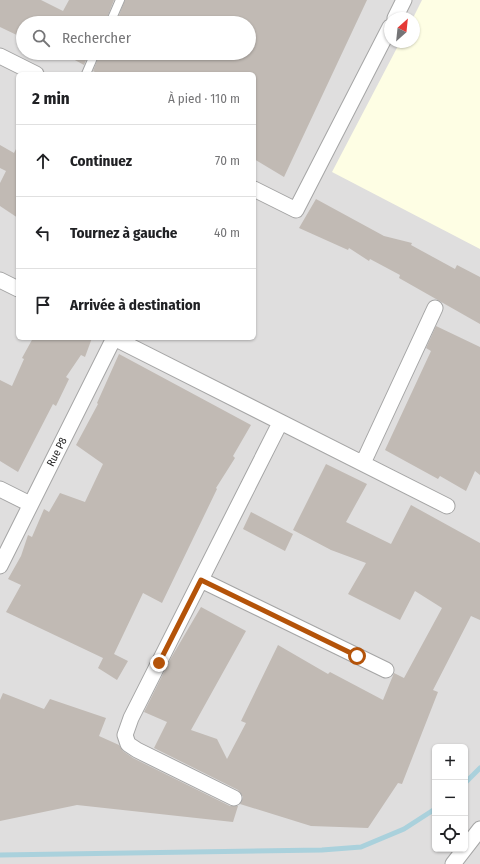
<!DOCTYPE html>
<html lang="fr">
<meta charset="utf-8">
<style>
body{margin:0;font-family:"Fira Sans Condensed",sans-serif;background:#f2f2f2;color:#202124}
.controls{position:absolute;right:12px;bottom:12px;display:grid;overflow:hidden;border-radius:6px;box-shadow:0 1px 3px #0004}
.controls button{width:36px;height:36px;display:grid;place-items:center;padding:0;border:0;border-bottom:1px solid #e0e0e0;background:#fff;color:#202124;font:20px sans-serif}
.compass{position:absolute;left:384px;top:12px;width:36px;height:36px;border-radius:50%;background:#fff;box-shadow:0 1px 3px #0004;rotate:27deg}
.stop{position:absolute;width:12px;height:12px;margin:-9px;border:3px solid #b45309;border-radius:50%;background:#fff}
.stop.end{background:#b45309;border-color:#fff;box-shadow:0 1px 4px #0008}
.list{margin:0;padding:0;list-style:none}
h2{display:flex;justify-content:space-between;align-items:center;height:52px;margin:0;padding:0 16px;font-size:17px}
h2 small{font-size:13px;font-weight:400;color:#757577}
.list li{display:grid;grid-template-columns:26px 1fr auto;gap:12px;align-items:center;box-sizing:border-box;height:72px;padding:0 16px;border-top:1px solid #e0e0e0}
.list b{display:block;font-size:15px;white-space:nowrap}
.list em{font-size:13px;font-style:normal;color:#757577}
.icon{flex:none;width:22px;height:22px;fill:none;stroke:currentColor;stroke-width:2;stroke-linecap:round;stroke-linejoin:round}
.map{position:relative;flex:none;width:480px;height:864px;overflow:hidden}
.search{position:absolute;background:#fff;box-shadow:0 1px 3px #0004;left:16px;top:16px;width:240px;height:44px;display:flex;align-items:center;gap:10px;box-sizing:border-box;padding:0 14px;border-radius:22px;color:#757577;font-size:15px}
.panel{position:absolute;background:#fff;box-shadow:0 1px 3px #0004;left:16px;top:72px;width:240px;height:268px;border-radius:6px}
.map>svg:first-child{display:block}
.residential{fill:#dfdede;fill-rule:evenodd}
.education{fill:#fefee4}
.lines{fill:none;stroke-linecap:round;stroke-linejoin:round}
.stream{stroke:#aad1dc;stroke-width:5}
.building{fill:#c1bab4}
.lane-casing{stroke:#a5a5a5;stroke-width:10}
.street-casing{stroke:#a5a5a5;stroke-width:17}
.lane{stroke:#fff;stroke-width:8}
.street{stroke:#fff;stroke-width:15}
.route{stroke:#b45309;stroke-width:5}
.labels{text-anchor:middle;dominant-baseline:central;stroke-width:4;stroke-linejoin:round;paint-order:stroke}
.street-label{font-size:11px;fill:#212121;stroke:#fff}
</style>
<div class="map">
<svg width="480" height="864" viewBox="0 0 480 864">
<rect width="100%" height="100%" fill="#f1eee8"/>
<path class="residential" d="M 0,0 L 480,0 L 480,864 L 0,864 ZM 390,18 L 414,18 L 414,42 L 390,42 ZM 23,23 L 249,23 L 249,53 L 23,53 ZM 18,74 L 254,74 L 254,338 L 18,338 ZM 435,747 L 465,747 L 465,849 L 435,849 Z"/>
<path class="education" d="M 422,0 L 480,0 L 480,249 L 332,172 L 400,42 L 414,42 L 413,18 Z"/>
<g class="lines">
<path class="stream" d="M 465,783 L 480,768
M 0,855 L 322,850 L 361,847 L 404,829 L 435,809"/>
</g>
<path class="building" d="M 0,0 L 41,0 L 63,11 L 69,0 L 114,0 L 105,23 L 23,23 L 23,38 L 0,27 Z
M 125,0 L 367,0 L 284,177 L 254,159 L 254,74 L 99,74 L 93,71 L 100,53 L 249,53 L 249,23 L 116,23 Z
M 62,53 L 89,53 L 84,65 Z
M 0,145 L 14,153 L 18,145 L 18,218 L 0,206 L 0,183 L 6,171 L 0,168 Z
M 316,199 L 384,236 L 412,243 L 411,245 L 455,269 L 457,265 L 480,277 L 480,324 L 399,278 L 400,275 L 370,259 L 369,261 L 349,248 L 348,250 L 299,228 Z
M 436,326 L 480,347 L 480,475 L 475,471 L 466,491 L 440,476 L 438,479 L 385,450 L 431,351 L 426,348 Z
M 33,338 L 92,338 L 85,357 L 81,355 L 66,377 L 69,379 L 56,406 L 53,404 L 18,472 L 0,461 L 0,380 L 12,386 L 24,359 L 22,358 Z
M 119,354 L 251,425 L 233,456 L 235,458 L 216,488 L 217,489 L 162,603 L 143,593 L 114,654 L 128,661 L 117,680 L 98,668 L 103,658 L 6,612 L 21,585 L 8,579 L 21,556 L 28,535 L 32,537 L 44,509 L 49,512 L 60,493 L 85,502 L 103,464 L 76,445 L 98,404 L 97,403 Z
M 326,464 L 367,484 L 346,522 L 391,544 L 411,505 L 480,543 L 480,620 L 471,616 L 433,690 L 438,692 L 402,784 L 398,783 L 368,828 L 311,826 L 240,804 L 243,797 L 238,790 L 154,748 L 167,722 L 144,712 L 171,658 L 201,607 L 246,631 L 191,730 L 217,739 L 227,759 L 246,723 L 241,721 L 278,645 L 328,674 L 330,672 L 383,700 L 394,673 L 404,678 L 442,608 L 415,591 L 400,620 L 348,594 L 366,563 L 331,550 L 293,530 Z
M 251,512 L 293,534 L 285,551 L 243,529 Z
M 3,693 L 44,709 L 50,699 L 106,718 L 99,736 L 119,745 L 123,751 L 133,758 L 230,806 L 238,806 L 233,822 L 77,805 L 0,821 L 0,700 Z"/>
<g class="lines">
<g class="lane-casing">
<path id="lane" d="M 110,23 L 120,0
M 86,74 L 95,53"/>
</g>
<g class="street-casing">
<path id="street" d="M 395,18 L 404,0
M 0,56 L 36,74
M 254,189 L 296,210 L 390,27
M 0,280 L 18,289
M 114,338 L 447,506
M 363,463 L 435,308
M 0,489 L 30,504
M 0,566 L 114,338
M 201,580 L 386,670
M 234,798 L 137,750 L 128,744 L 125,735 L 131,718 L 280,423
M 453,864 L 480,829"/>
</g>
<use href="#lane" class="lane"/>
<use href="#street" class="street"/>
</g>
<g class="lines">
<path class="route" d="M 159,663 L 201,580 L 357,656"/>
</g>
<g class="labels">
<g class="street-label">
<text transform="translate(57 452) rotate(-63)">Rue P8</text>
</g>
</g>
</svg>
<div class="controls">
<button>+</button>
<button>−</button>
<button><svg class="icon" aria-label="locate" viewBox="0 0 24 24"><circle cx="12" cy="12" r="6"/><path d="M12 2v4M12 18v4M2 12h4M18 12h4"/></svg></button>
</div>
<svg class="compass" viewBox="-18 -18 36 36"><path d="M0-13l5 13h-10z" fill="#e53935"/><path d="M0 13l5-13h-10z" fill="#757577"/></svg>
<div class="stop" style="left:357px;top:656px"></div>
<div class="stop end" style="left:159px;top:663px"></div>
<div class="search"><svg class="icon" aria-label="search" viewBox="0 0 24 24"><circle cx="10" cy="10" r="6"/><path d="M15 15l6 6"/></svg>Rechercher</div>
<section class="panel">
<h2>2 min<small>À pied · 110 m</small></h2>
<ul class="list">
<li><svg class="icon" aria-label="ahead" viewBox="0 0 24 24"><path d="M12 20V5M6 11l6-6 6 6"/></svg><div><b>Continuez</b></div><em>70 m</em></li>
<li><svg class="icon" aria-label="left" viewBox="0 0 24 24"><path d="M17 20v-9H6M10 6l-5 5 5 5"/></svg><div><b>Tournez à gauche</b></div><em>40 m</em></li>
<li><svg class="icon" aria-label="arrive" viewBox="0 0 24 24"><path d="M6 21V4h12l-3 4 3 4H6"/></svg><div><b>Arrivée à destination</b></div></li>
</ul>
</section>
</div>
